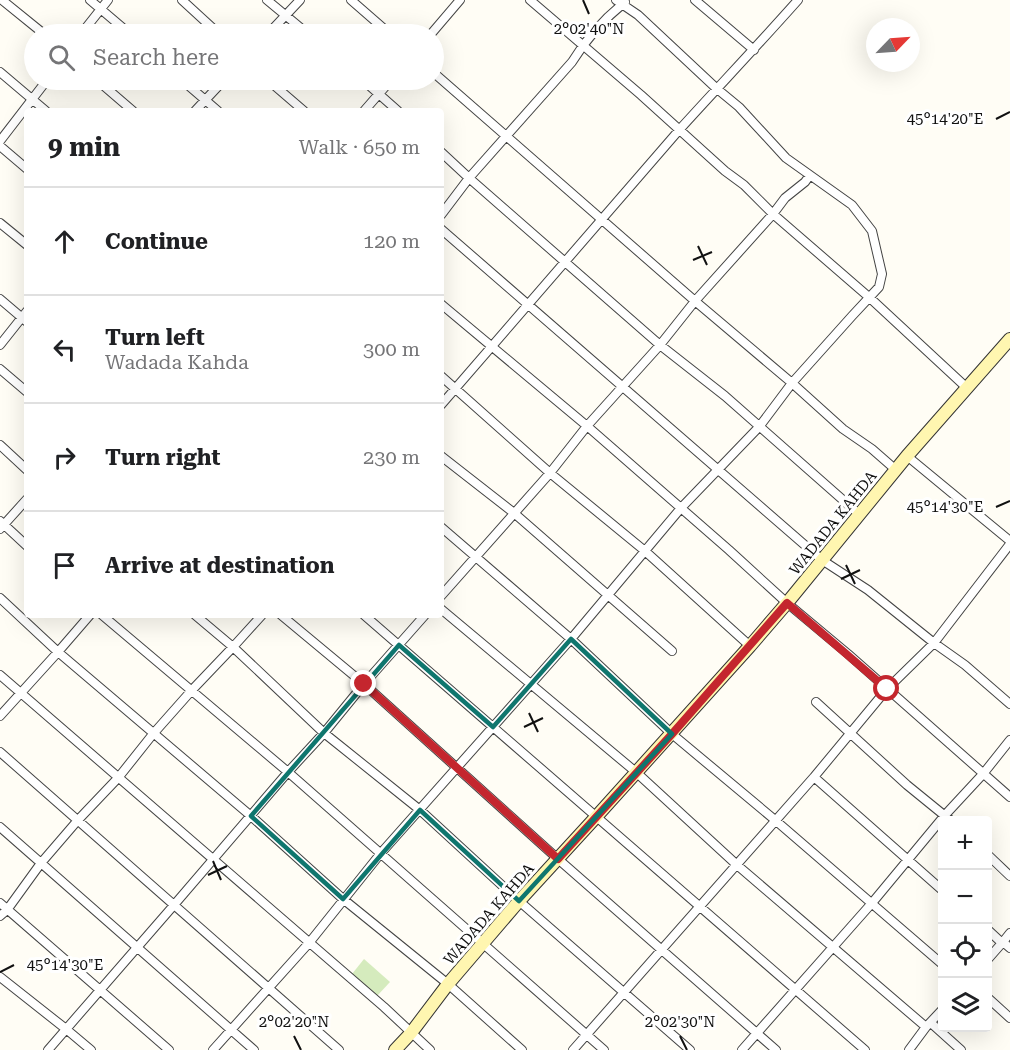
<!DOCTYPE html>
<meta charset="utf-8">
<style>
body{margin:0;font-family:"Roboto Serif",serif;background:#f6f6f6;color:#202124}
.controls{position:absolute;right:18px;bottom:18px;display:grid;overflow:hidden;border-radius:6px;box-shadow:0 6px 24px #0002}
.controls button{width:54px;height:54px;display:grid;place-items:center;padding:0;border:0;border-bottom:2px solid #e0e0e0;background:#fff;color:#202124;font:30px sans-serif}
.compass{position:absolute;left:866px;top:18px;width:54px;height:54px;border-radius:50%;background:#fff;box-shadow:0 6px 24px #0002;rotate:65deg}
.stop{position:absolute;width:18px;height:18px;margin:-14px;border:4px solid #c4262e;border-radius:50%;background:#fff}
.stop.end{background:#c4262e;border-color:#fff;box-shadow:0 2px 6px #0008}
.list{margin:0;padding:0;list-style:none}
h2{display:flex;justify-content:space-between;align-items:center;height:78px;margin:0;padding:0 24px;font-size:26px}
h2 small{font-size:20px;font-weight:400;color:#757577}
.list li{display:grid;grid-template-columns:39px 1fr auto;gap:18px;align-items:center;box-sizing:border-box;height:108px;padding:0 24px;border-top:2px solid #e0e0e0}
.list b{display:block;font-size:22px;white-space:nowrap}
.list p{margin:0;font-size:20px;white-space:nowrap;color:#757577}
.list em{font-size:20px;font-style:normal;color:#757577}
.icon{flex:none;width:33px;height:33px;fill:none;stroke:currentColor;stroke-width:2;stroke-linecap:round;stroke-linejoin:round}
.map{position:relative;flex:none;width:1010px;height:1050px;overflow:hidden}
.search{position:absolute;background:#fff;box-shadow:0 6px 24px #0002;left:24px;top:24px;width:420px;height:66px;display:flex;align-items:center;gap:15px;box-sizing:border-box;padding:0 21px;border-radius:33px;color:#757577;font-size:22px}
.panel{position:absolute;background:#fff;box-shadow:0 6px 24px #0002;left:24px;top:108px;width:420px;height:510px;border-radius:6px}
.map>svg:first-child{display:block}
.green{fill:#d5ebbd}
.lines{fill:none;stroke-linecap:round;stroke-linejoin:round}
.minor-casing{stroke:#444;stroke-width:10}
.secondary-casing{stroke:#333;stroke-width:14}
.minor{stroke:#fff;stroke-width:8}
.secondary{stroke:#fff6b0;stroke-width:12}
.route{stroke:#c4262e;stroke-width:8}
.marked{fill:none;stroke:#0f766e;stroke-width:4.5;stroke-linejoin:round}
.ticks{fill:none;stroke:#111;stroke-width:2}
.labels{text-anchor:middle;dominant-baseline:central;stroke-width:6;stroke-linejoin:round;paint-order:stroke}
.street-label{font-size:15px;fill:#111;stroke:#fff}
.ticks-label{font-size:15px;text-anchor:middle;fill:#111;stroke:#fff;stroke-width:6;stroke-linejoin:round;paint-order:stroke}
</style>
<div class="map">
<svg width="1010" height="1050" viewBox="0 0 1010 1050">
<rect width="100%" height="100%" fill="#fffdf5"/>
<path class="green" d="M 364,959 L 390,982 L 377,996 L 352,974 Z"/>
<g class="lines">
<g class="minor-casing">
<path id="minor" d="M 2,0 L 44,34
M 90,0 L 130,34
M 182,0 L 219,34
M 267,0 L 308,34
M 351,0 L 390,34
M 530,0 L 641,95 L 725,171 L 744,185 L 773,214 L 870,298 L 967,388
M 695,0 L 754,50
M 81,34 L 108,0
M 268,34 L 300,0
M 431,34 L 460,0
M 0,72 L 46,111
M 434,73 L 695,301 L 792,383 L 843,429 L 872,449 L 896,470
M 97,80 L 133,111
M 182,80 L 218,111
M 268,80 L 304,111
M 363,80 L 398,111
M 195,111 L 224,80
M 364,111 L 391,80
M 0,141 L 47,80
M 0,146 L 27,169
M 441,152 L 469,178 L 660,345 L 725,396 L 860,515
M 441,215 L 469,178 L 572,62 C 586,39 604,19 625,2
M 0,223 L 27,245
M 441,229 L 822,560 L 868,590 L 934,643 L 965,665 L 1010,704
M 0,299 L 27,322
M 441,304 L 587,426 L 729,550 L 787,603 L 848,654 L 1010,797
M 0,345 L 27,311
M 0,369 L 27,392
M 441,376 L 550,473 L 645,551 L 750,646
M 441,405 L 680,129 C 719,86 759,44 798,0
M 0,445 L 27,470
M 441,456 L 514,513 L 672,651
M 907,456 L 1010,541
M 0,521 L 27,546
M 441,527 L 571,639 L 672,734 L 775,820 L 942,964
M 0,529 L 27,499
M 441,596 L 550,473 L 587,426 L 660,345 L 695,301 L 773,214 L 785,198 L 805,182 L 810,175
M 0,598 L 58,652 L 251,816 L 343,899 L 448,984 L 522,1050
M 441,609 L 637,773 L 737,865 L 926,1027
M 102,615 L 288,772 L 604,1050
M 195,615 L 233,647 L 324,733 L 420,810 L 519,901 L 690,1050
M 281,615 L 364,684 L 558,859 L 776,1050
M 364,615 L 865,1050
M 0,675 L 384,1007 L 430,1050
M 816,702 L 907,785 L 950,820
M 0,716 L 58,652 L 90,615
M 0,752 L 339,1050
M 814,777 L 942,890
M 0,827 L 254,1050
M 988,855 L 1010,876
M 0,903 L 169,1050
M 0,916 L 7,910 L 41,863 L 78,820 L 118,778 L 153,734 L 192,690 L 233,647 L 262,615
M 988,930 L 1002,943 L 988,959
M 1003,942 L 1010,948
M 1002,943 L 1010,933
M 0,977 L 66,1029 L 91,1050
M 988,998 L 1010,1018
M 931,1023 L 961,1050
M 48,1050 L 174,905 L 288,772 L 324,733 L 364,684 L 425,615
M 213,1050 L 309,943 L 381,853 L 571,639 L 681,508 L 759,427 L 792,383 L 852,316 L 879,287 L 882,274 L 872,231 L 852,205 L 786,158 L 739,107 L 716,88 L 638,15 L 616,0
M 573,1050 L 814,777 L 887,689 L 934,643 L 1010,544
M 742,1050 L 872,903 L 945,815 L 983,774 L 1010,740
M 909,1050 L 926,1027 L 942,1010"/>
</g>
<g class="secondary-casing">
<path id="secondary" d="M 395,1050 L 411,1033 L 448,984 L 519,901 L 596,817 L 750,646 L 787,603 L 907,456 L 1010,339"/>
</g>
<use href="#minor" class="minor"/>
<use href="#secondary" class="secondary"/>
</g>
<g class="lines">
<path class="route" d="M 364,684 L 558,859 L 672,734 L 787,603 L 887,689"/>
</g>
<path class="marked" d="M 571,639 L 672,734 L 519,901 L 420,810 L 343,899 L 251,816 L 399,645 L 493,727 Z"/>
<path class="ticks" d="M 583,0 L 589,14M 996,119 L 1010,112M 698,246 L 707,265M 693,260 L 712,252M 996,507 L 1010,501M 846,565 L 855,584M 841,579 L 860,570M 529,713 L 538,732M 524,727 L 543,718M 213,861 L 221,880M 208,875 L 227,866M 0,972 L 14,965M 294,1036 L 301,1050M 680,1036 L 687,1050"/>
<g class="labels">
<g class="street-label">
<text transform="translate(833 523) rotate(-51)">WADADA KAHDA</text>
<text transform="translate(489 914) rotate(-49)">WADADA KAHDA</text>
</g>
</g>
<g class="ticks-label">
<text x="589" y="34">2°02'40"N</text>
<text x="945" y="124">45°14'20"E</text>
<text x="945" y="512">45°14'30"E</text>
<text x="65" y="970">45°14'30"E</text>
<text x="680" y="1027">2°02'30"N</text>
<text x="294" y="1027">2°02'20"N</text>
</g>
</svg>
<div class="controls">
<button>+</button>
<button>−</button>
<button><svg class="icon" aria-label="locate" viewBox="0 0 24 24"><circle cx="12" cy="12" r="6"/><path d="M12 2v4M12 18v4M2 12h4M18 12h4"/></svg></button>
<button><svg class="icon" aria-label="layers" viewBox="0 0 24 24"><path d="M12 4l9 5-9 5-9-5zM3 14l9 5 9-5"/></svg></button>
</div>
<svg class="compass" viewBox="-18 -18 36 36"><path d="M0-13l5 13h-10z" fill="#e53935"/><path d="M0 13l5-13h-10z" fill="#757577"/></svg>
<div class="stop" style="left:887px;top:689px"></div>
<div class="stop end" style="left:364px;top:684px"></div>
<div class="search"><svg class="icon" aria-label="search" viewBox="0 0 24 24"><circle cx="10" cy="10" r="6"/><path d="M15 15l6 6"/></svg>Search here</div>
<section class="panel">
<h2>9 min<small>Walk · 650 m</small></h2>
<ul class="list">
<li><svg class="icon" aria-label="ahead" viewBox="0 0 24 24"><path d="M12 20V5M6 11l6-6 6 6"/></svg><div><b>Continue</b></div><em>120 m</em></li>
<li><svg class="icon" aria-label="left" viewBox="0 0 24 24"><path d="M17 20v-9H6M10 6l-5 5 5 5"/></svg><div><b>Turn left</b><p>Wadada Kahda</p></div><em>300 m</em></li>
<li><svg class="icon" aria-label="right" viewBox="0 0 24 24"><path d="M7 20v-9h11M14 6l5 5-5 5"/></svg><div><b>Turn right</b></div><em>230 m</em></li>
<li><svg class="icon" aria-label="arrive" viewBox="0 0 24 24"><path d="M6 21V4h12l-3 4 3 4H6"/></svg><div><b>Arrive at destination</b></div></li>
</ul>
</section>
</div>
